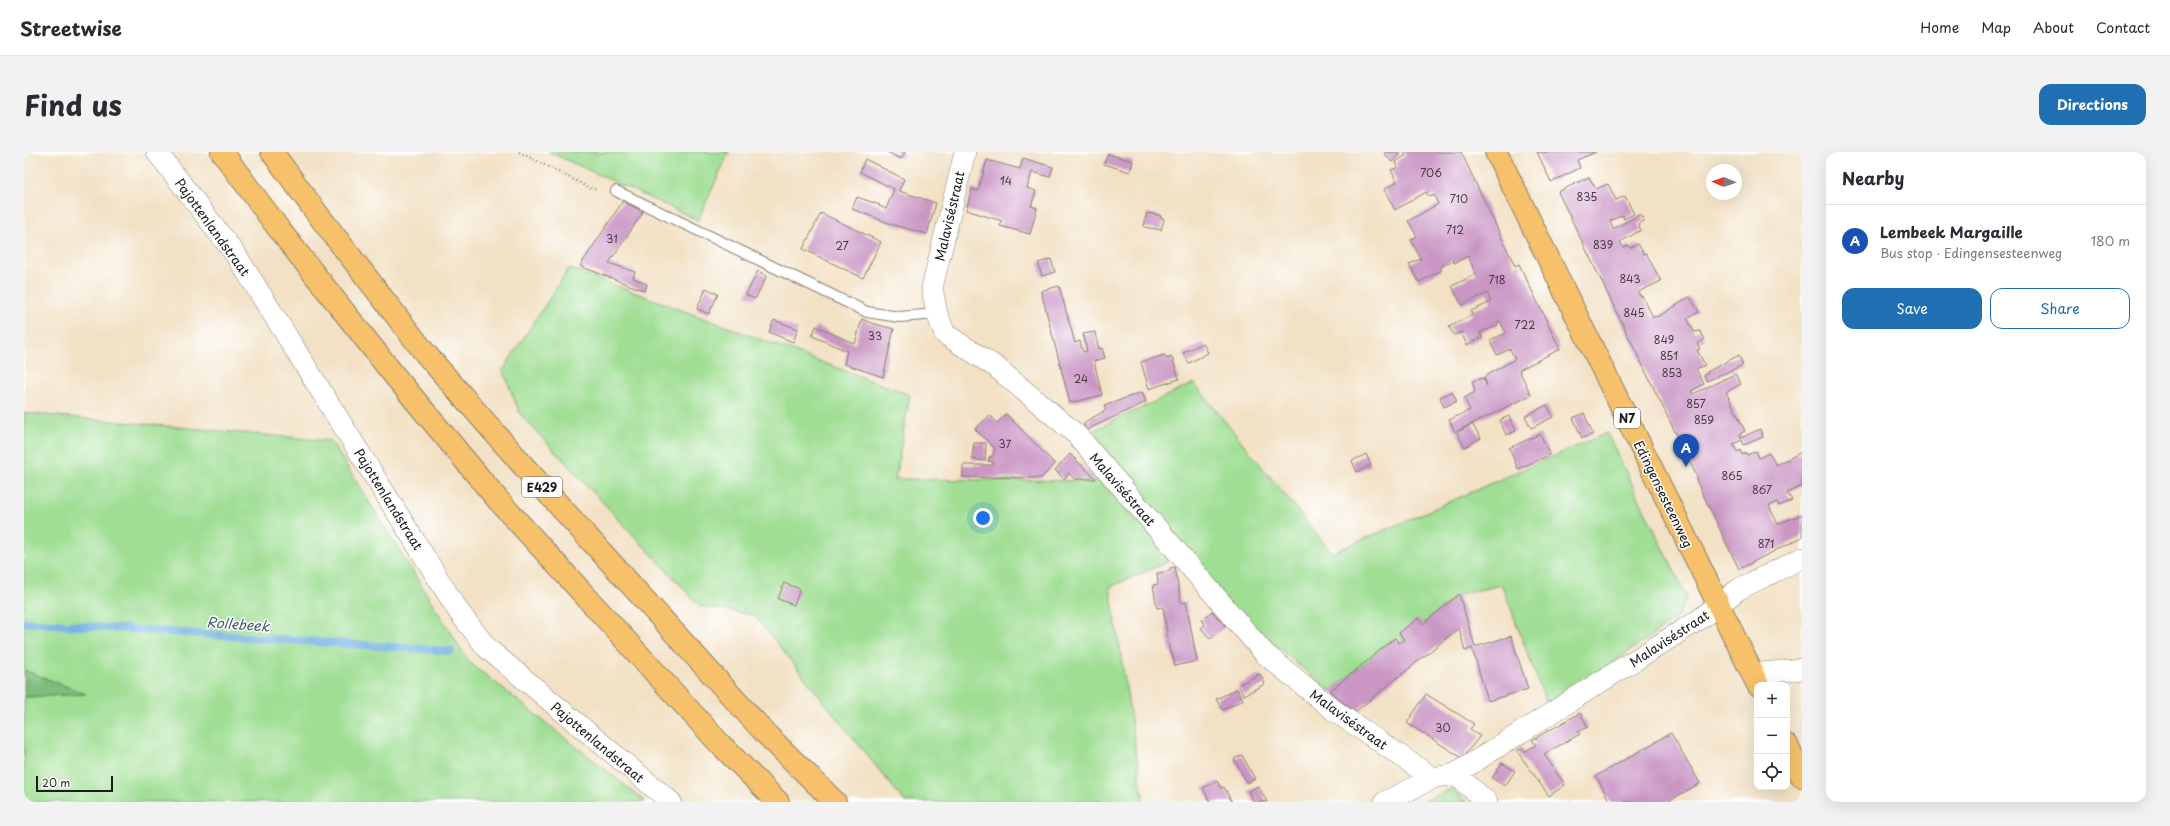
<!DOCTYPE html>
<meta charset="utf-8">
<style>
body{margin:0;font-family:"Playpen Sans",sans-serif;background:#f2f2f3;color:#2b2b33}
.controls{position:absolute;right:12px;bottom:12px;display:grid;overflow:hidden;border-radius:8px;box-shadow:0 4px 16px #0002}
.controls button{width:36px;height:36px;display:grid;place-items:center;padding:0;border:0;border-bottom:1px solid #e1e1e2;background:#fff;color:#2b2b33;font:20px sans-serif}
.compass{position:absolute;left:1682px;top:12px;width:36px;height:36px;border-radius:50%;background:#fff;box-shadow:0 4px 16px #0002;rotate:272deg}
.scale{position:absolute;left:12px;bottom:10px;width:77px;box-sizing:border-box;padding-left:4px;border:2px solid #1c1c1c;border-top:0;font-size:11px;line-height:14px;white-space:nowrap;color:#1c1c1c;-webkit-text-stroke:3px #fff;paint-order:stroke}
.you{position:absolute;left:959px;top:366px;width:14px;height:14px;margin:-10px;border:3px solid #fff;border-radius:50%;background:#1a73e8;box-shadow:0 0 0 6px #1a73e833}
.badge{display:grid;place-items:center;width:26px;height:26px;border-radius:50%;background:#1f6fb2;color:#fff;font-size:13px;font-weight:700}
.pin{position:absolute;translate:-50% -33px;filter:drop-shadow(0 1px 2px #0008)}
.pin::after{content:'';position:absolute;top:21px;width:14px;height:12px;background:inherit;clip-path:polygon(0 0,100% 0,50% 100%)}
.list{margin:0;padding:0;list-style:none}
h2{display:flex;justify-content:space-between;align-items:center;height:52px;margin:0;padding:0 16px;font-size:17px}
h2 small{font-size:13px;font-weight:400;color:#7c7c81}
.list li{display:grid;grid-template-columns:26px 1fr auto;gap:12px;align-items:center;box-sizing:border-box;height:72px;padding:0 16px;border-top:1px solid #e1e1e2}
.list b{display:block;font-size:15px;white-space:nowrap}
.list p{margin:0;font-size:13px;white-space:nowrap;color:#7c7c81}
.list em{font-size:13px;font-style:normal;color:#7c7c81}
.actions{display:flex;gap:8px;padding:12px 16px}
.actions a{flex:1;padding:9px 0;border:1px solid #1f6fb2;border-radius:12px;text-align:center;font-size:14px;color:#1f6fb2}
.actions .main{background:#1f6fb2;color:#fff}
.icon{flex:none;width:22px;height:22px;fill:none;stroke:currentColor;stroke-width:2;stroke-linecap:round;stroke-linejoin:round}
.map{position:relative;flex:none;width:1778px;height:650px;overflow:hidden;border-radius:12px}
header{display:flex;align-items:center;gap:24px;box-sizing:border-box;height:56px;padding:0 20px;background:#fff;border-bottom:1px solid #e1e1e2}
header strong{font-size:19px}
nav{display:flex;gap:22px;margin-inline-start:auto;font-size:14px}
.intro{display:flex;align-items:center;justify-content:space-between;box-sizing:border-box;height:96px;padding:0 24px}
h1{margin:0;font-size:28px}
.button{padding:10px 18px;border-radius:12px;background:#1f6fb2;color:#fff;font-size:14px;font-weight:700}
main{display:flex;gap:24px;padding:0 24px}
aside{flex:1;background:#fff;border-radius:12px;box-shadow:0 4px 16px #0002}
.map>svg:first-child{display:block}
.green{fill:#9fde93;stroke:#5e7d58}
.forest{fill:#7fbd7d;stroke:#4e6c4c}
.lines{fill:none;stroke-linecap:round;stroke-linejoin:round}
.stream{stroke:#6eade1;stroke-width:8}
.building{fill:#ca97c5}
.service-casing{stroke:#877e70;stroke-width:12}
.minor-casing{stroke:#877e70;stroke-width:22}
.primary-casing{stroke:#877e70;stroke-width:24}
.motorway-casing{stroke:#877e70;stroke-width:24}
.path{stroke:#877e70;stroke-width:2.5;stroke-dasharray:1 3;stroke-linecap:butt}
.service{stroke:#fff;stroke-width:10}
.minor{stroke:#fff;stroke-width:21}
.primary{stroke:#f6c16b;stroke-width:22}
.motorway{stroke:#f6c16b;stroke-width:22}
.labels{text-anchor:middle;dominant-baseline:central;stroke-width:3;stroke-linejoin:round;paint-order:stroke}
.number-label{font-size:11px;fill:#483b46}
.shield{fill:#fff;stroke:#606060;stroke-width:1}
.shield-label{font-size:12px;font-weight:bold;fill:#1c1c1c}
.street-label{font-size:13px;fill:#1c1c1c;stroke:#fff}
.water-label{font-size:14px;font-style:italic;fill:#415d75;stroke:#fff}
</style>
<header>
<strong>Streetwise</strong>
<nav><a>Home</a><a>Map</a><a>About</a><a>Contact</a></nav>
</header>
<div class="intro"><h1>Find us</h1><a class="button">Directions</a></div>
<main>
<div class="map">
<svg width="1778" height="650" viewBox="0 0 1778 650">
<rect width="100%" height="100%" fill="#fff"/>
<filter id="ink" filterUnits="userSpaceOnUse"><feTurbulence type="fractalNoise" baseFrequency=".025" numOctaves="2"/><feDisplacementMap in="SourceGraphic" scale="8" xChannelSelector="R" yChannelSelector="G"/><feConvolveMatrix kernelMatrix="1 2 1 2 8 2 1 2 1" color-interpolation-filters="sRGB"/></filter>
<filter id="wash" filterUnits="userSpaceOnUse"><feTurbulence type="fractalNoise" baseFrequency=".012" numOctaves="4" result="noise"/><feDisplacementMap in="SourceGraphic" scale="16" xChannelSelector="R" yChannelSelector="G"/><feGaussianBlur stdDeviation="0.9" result="paint"/><feColorMatrix in="noise" values="0 0 0 0 0 0 0 0 0 0 0 0 0 0 0 0 0 1.4 0 .05"/><feComposite in="paint" operator="in"/></filter>
<g filter="url(#wash)">
<rect width="100%" height="100%" fill="#f2e1c4"/>
<path class="green" d="M 525,0 L 705,0 L 674,68 Z
M 545,116 L 886,243 L 871,327 L 1075,329 L 1150,407 L 1086,435 L 1120,650 L 881,650 L 730,463 L 676,454 L 496,262 L 479,218 Z
M 1170,231 L 1308,401 L 1583,281 L 1663,445 L 1653,466 L 1524,556 L 1478,433 L 1435,442 L 1375,491 L 1371,486 L 1306,539 L 1217,465 L 1066,280 Z
M 0,261 L 307,289 L 445,510 L 622,650 L 0,650 L 0,545 L 61,542 L 0,518 Z
M 1428,636 L 1443,650 L 1400,650 Z"/>
<path class="forest" d="M 0,518 L 62,542 L 0,545 Z"/>
<g class="lines">
<path class="stream" d="M 0,470 L 427,499"/>
</g>
<g id="blocks">
<path class="building" d="M 863,0 L 881,0 L 877,7 Z
M 1362,0 L 1377,0 L 1368,10 L 1360,2 Z
M 1380,0 L 1437,0 L 1491,114 L 1495,112 L 1536,197 L 1495,218 L 1507,243 L 1431,280 L 1425,268 L 1446,258 L 1440,246 L 1451,240 L 1448,229 L 1459,226 L 1463,234 L 1460,225 L 1491,207 L 1486,197 L 1473,203 L 1466,188 L 1482,181 L 1476,169 L 1473,171 L 1474,173 L 1456,181 L 1458,185 L 1443,193 L 1437,180 L 1430,183 L 1425,175 L 1448,163 L 1447,159 L 1467,150 L 1463,141 L 1438,153 L 1428,134 L 1452,122 L 1444,104 L 1430,111 L 1429,108 L 1416,115 L 1418,118 L 1395,130 L 1385,112 L 1397,107 L 1387,88 L 1393,84 L 1384,69 L 1414,52 L 1410,43 L 1405,45 L 1402,40 L 1371,58 L 1360,37 L 1373,30 L 1367,18 L 1374,15 L 1372,10 L 1382,3 Z
M 1513,0 L 1572,0 L 1553,8 L 1556,16 L 1527,30 Z
M 1084,2 L 1109,9 L 1106,20 L 1080,12 Z
M 999,6 L 1029,15 L 1026,25 L 1008,20 L 1003,36 L 1012,39 L 1007,54 L 1013,56 L 1006,82 L 976,74 L 978,69 L 942,58 L 948,37 L 954,39 L 963,8 L 996,17 Z
M 841,7 L 880,27 L 875,39 L 912,51 L 903,82 L 870,73 L 828,57 L 833,45 L 856,53 L 855,54 L 862,57 L 870,37 L 836,20 Z
M 1565,25 L 1572,37 L 1584,32 L 1592,48 L 1601,44 L 1610,62 L 1600,67 L 1599,63 L 1586,69 L 1589,77 L 1617,62 L 1620,69 L 1614,72 L 1617,78 L 1596,90 L 1600,96 L 1604,93 L 1606,96 L 1614,92 L 1620,102 L 1622,101 L 1637,129 L 1614,140 L 1616,144 L 1618,144 L 1629,165 L 1635,164 L 1666,145 L 1675,160 L 1663,166 L 1670,180 L 1676,179 L 1681,187 L 1673,192 L 1676,197 L 1673,198 L 1681,213 L 1672,217 L 1680,232 L 1667,239 L 1669,242 L 1711,222 L 1717,232 L 1702,240 L 1721,279 L 1716,282 L 1717,286 L 1736,277 L 1739,285 L 1720,293 L 1718,288 L 1709,292 L 1713,300 L 1716,298 L 1718,303 L 1722,301 L 1723,303 L 1732,299 L 1735,306 L 1745,301 L 1752,313 L 1778,300 L 1778,334 L 1763,341 L 1768,348 L 1755,354 L 1753,350 L 1745,354 L 1754,372 L 1778,362 L 1778,385 L 1715,417 L 1672,328 L 1674,327 L 1534,40 Z
M 599,49 L 619,60 L 585,111 L 611,120 L 609,126 L 623,132 L 621,139 L 556,114 Z
M 797,61 L 857,90 L 839,126 L 779,97 Z
M 1123,61 L 1136,63 L 1137,66 L 1140,67 L 1137,78 L 1120,75 Z
M 1027,107 L 1031,120 L 1018,124 L 1014,111 Z
M 734,119 L 743,124 L 731,147 L 722,143 Z
M 1035,134 L 1051,191 L 1056,189 L 1059,200 L 1063,199 L 1059,182 L 1071,180 L 1075,197 L 1078,196 L 1081,206 L 1070,209 L 1078,243 L 1046,251 L 1017,139 Z
M 682,136 L 694,142 L 685,162 L 673,157 Z
M 838,167 L 847,171 L 870,177 L 859,225 L 820,212 L 823,199 L 788,184 L 792,174 L 831,192 Z
M 750,168 L 774,177 L 769,190 L 745,180 Z
M 1179,191 L 1184,201 L 1165,211 L 1159,201 Z
M 1141,203 L 1142,207 L 1148,205 L 1155,227 L 1125,237 L 1117,210 Z
M 1715,203 L 1719,213 L 1683,229 L 1680,223 L 1684,221 L 1683,220 Z
M 1118,240 L 1122,250 L 1062,278 L 1059,271 L 1082,258 L 1080,254 Z
M 1428,240 L 1433,249 L 1420,255 L 1416,245 Z
M 1523,253 L 1529,265 L 1507,276 L 1501,264 Z
M 1560,261 L 1569,282 L 1558,286 L 1549,266 Z
M 982,262 L 1031,312 L 1017,326 L 939,325 L 939,313 L 969,313 L 969,310 L 964,309 L 966,304 L 968,305 L 971,297 L 951,277 L 966,263 L 973,271 Z
M 1485,264 L 1492,279 L 1482,283 L 1476,268 Z
M 1448,272 L 1457,286 L 1441,295 L 1433,281 Z
M 1516,282 L 1526,303 L 1494,317 L 1485,296 Z
M 950,291 L 962,291 L 961,309 L 948,307 Z
M 1046,302 L 1055,311 L 1072,327 L 1050,327 L 1045,321 L 1040,327 L 1031,318 Z
M 1342,302 L 1347,313 L 1333,320 L 1328,309 Z
M 1151,415 L 1157,451 L 1162,450 L 1173,509 L 1151,514 L 1148,501 L 1146,501 L 1139,455 L 1133,456 L 1129,433 L 1134,432 L 1133,421 L 1146,419 L 1146,416 Z
M 760,431 L 776,437 L 770,453 L 754,447 Z
M 1435,442 L 1451,495 L 1487,484 L 1504,537 L 1464,549 L 1448,496 L 1441,499 L 1435,476 L 1331,560 L 1306,539 L 1371,486 L 1375,491 L 1380,488 L 1375,481 L 1394,466 L 1399,472 Z
M 1188,459 L 1201,474 L 1186,487 L 1177,476 L 1181,473 L 1178,468 Z
M 1236,522 L 1241,532 L 1220,543 L 1214,533 Z
M 1213,537 L 1219,548 L 1198,558 L 1192,547 Z
M 1402,542 L 1450,572 L 1446,577 L 1456,584 L 1438,606 L 1383,571 Z
M 1556,561 L 1564,575 L 1554,580 L 1556,582 L 1520,602 L 1541,633 L 1525,644 L 1493,599 L 1498,596 L 1500,600 L 1512,593 L 1508,588 Z
M 1647,581 L 1676,631 L 1643,650 L 1586,650 L 1572,624 Z
M 1218,603 L 1231,627 L 1223,631 L 1210,607 Z
M 1478,611 L 1491,619 L 1481,634 L 1468,626 Z
M 1193,629 L 1197,636 L 1200,635 L 1208,650 L 1186,650 L 1179,636 Z
M 1234,634 L 1243,650 L 1230,650 L 1224,639 Z"/>
</g>
</g>
<g filter="url(#ink)">
<use href="#blocks" fill-opacity="0" stroke="#877e70" stroke-width="1"/>
<g class="lines">
<g class="service-casing">
<path id="service" d="M 592,39 L 843,160 L 875,165 L 913,162"/>
</g>
<g class="minor-casing">
<path id="minor" d="M 133,0 L 214,106 L 435,460 L 463,496 L 647,650
M 941,0 L 908,136 L 913,162 L 921,182 L 972,215 L 1053,283 L 1241,502 L 1312,560 L 1409,626
M 1728,522 L 1778,517
M 1431,622 L 1463,650
M 1361,650 L 1409,626 L 1431,622 L 1676,467 L 1715,437 L 1778,406"/>
</g>
<g class="primary-casing">
<path id="primary" d="M 1472,0 L 1734,533
M 1763,593 L 1778,624"/>
</g>
<g class="motorway-casing">
<path id="motorway" d="M 198,0 L 257,80 L 370,223 L 474,348 L 696,592 L 754,650
M 248,0 L 292,60 L 401,201 L 503,318 L 742,582 L 811,650"/>
</g>
<path class="path" d="M 495,0 L 568,37 L 574,37"/>
<use href="#service" class="service"/>
<use href="#minor" class="minor"/>
<use href="#primary" class="primary"/>
<use href="#motorway" class="motorway"/>
</g>
</g>
<g class="labels">
<g class="number-label">
<text x="1407" y="20">706</text>
<text x="982" y="28">14</text>
<text x="1563" y="44">835</text>
<text x="1435" y="46">710</text>
<text x="1431" y="77">712</text>
<text x="588" y="86">31</text>
<text x="1579" y="92">839</text>
<text x="818" y="93">27</text>
<text x="1606" y="126">843</text>
<text x="1473" y="127">718</text>
<text x="1610" y="160">845</text>
<text x="1501" y="172">722</text>
<text x="851" y="183">33</text>
<text x="1640" y="187">849</text>
<text x="1645" y="203">851</text>
<text x="1648" y="220">853</text>
<text x="1057" y="226">24</text>
<text x="1672" y="251">857</text>
<text x="1680" y="267">859</text>
<text x="981" y="291">37</text>
<text x="1708" y="323">865</text>
<text x="1738" y="337">867</text>
<text x="1742" y="391">871</text>
<text x="1419" y="575">30</text>
</g>
<g class="shield">
<rect x="1590" y="256" width="26" height="20" rx="3"/>
<rect x="498" y="325" width="40" height="20" rx="3"/>
</g>
<g class="shield-label">
<text x="1603" y="266">N7</text>
<text x="518" y="335">E429</text>
</g>
<g class="street-label">
<text transform="translate(925 64) rotate(-77)">Malaviséstraat</text>
<text transform="translate(189 75) rotate(54)">Pajottenlandstraat</text>
<text transform="translate(1099 337) rotate(49)">Malaviséstraat</text>
<text transform="translate(1640 342) rotate(64)">Edingensesteenweg</text>
<text transform="translate(365 347) rotate(58)">Pajottenlandstraat</text>
<text transform="translate(1645 486) rotate(-33)">Malaviséstraat</text>
<text transform="translate(1325 567) rotate(36)">Malaviséstraat</text>
<text transform="translate(574 590) rotate(40)">Pajottenlandstraat</text>
</g>
<g class="water-label">
<text transform="translate(214 472) rotate(4)">Rollebeek</text>
</g>
</g>
</svg>
<div class="controls">
<button>+</button>
<button>−</button>
<button><svg class="icon" aria-label="locate" viewBox="0 0 24 24"><circle cx="12" cy="12" r="6"/><path d="M12 2v4M12 18v4M2 12h4M18 12h4"/></svg></button>
</div>
<svg class="compass" viewBox="-18 -18 36 36"><path d="M0-13l5 13h-10z" fill="#e53935"/><path d="M0 13l5-13h-10z" fill="#7c7c81"/></svg>
<div class="scale">20 m</div>
<div class="you"></div>
<div class="pin badge" style="left:1662px;top:315px;background:#1a4fb4">A</div>
</div>
<aside>
<h2>Nearby<small></small></h2>
<ul class="list">
<li><span class="badge" style="background:#1a4fb4">A</span><div><b>Lembeek Margaille</b><p>Bus stop · Edingensesteenweg</p></div><em>180 m</em></li>
</ul>
<div class="actions"><a class="main">Save</a><a>Share</a></div>
</aside>
</main>
